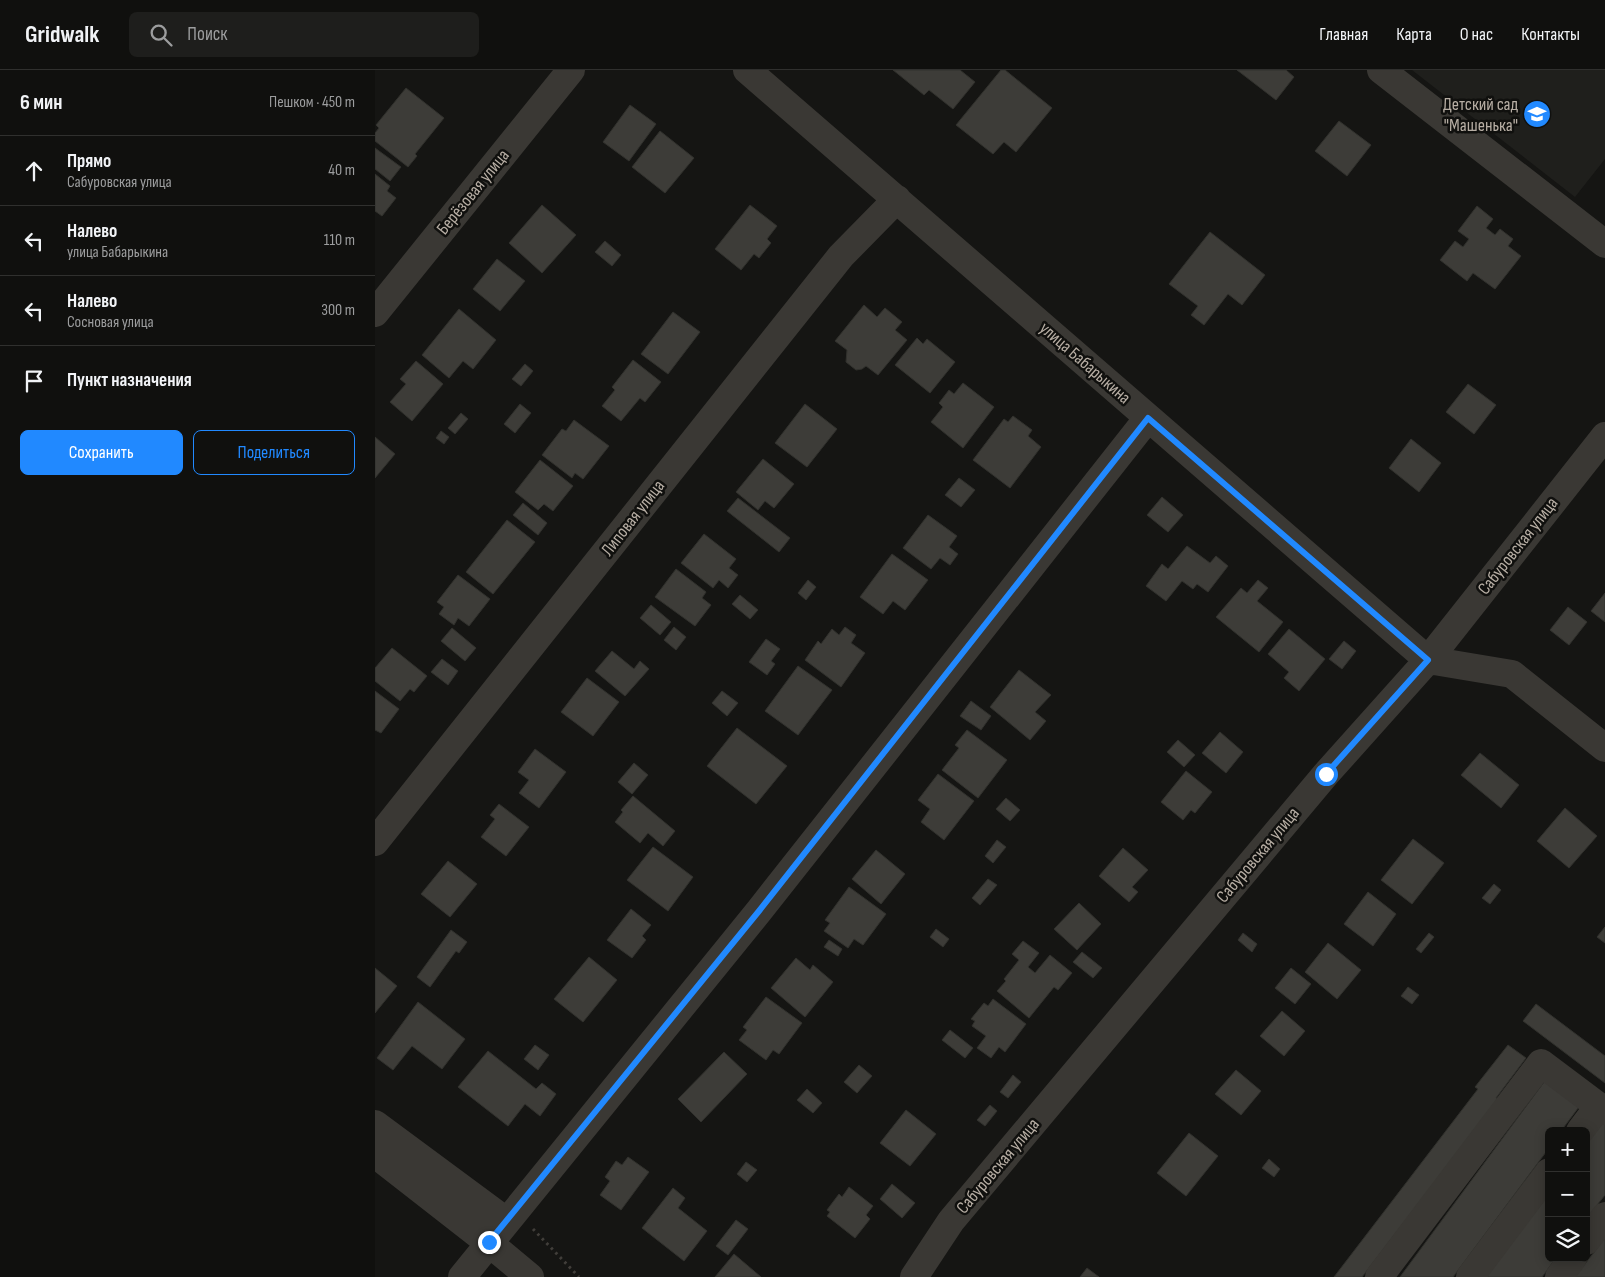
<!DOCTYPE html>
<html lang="ru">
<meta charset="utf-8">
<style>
body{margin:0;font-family:"Sofia Sans Condensed",sans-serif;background:#1e1e1c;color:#f1f3f6}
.controls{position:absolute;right:15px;bottom:15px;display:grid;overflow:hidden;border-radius:8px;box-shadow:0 2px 12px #0003}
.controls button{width:45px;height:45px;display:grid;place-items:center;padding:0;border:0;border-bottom:1px solid #30302e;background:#10100e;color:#f1f3f6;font:25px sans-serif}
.stop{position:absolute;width:15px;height:15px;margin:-11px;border:4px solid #2189ff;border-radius:50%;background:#fff}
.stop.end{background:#2189ff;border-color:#fff;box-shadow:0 1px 5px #0008}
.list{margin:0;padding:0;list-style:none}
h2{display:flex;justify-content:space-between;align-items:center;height:65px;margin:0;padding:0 20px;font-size:21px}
h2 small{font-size:16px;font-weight:400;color:#9c9d9e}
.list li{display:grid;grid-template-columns:32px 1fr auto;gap:15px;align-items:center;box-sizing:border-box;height:70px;padding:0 20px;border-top:1px solid #30302e}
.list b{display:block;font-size:19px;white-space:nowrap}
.list p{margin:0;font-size:16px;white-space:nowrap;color:#9c9d9e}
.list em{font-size:16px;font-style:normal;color:#9c9d9e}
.actions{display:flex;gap:10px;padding:15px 20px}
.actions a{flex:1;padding:11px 0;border:1px solid #2189ff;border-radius:8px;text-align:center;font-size:18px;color:#2189ff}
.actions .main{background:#2189ff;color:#fff}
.icon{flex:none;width:28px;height:28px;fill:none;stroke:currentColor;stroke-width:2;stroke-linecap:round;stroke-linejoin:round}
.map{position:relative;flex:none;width:1230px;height:1207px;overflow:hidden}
header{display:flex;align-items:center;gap:30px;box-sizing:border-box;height:70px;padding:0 25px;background:#10100e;border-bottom:1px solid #30302e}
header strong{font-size:24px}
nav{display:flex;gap:28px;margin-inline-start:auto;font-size:18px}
.search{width:350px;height:45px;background:#1e1e1c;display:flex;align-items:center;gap:12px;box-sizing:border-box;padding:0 18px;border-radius:8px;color:#9c9d9e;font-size:19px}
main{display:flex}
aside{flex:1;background:#10100e}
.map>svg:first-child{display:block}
.built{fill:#1f1f1c}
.building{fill:#3d3c38;stroke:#31312d}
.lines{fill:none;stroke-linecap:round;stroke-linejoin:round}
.path{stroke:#413e3a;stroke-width:3;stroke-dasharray:2.5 4;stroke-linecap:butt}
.minor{stroke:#3a3834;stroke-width:28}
.route{stroke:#2189ff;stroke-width:6}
.labels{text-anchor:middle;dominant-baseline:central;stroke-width:5;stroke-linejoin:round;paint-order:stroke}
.poi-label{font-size:18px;fill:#b7aea4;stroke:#10100e;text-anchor:end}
.street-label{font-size:18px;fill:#b7aea4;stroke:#10100e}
</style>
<header>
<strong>Gridwalk</strong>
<div class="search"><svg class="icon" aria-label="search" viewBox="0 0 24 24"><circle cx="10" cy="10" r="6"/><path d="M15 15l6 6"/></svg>Поиск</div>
<nav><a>Главная</a><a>Карта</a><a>О нас</a><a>Контакты</a></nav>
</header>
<main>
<aside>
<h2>6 мин<small>Пешком · 450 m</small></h2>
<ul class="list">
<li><svg class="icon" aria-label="ahead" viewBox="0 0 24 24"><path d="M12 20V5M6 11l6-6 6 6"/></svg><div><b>Прямо</b><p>Сабуровская улица</p></div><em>40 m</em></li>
<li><svg class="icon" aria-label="left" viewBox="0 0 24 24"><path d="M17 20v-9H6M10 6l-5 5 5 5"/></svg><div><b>Налево</b><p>улица Бабарыкина</p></div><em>110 m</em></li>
<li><svg class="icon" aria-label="left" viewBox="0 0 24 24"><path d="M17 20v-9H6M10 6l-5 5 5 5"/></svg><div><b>Налево</b><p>Сосновая улица</p></div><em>300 m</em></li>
<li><svg class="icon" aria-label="arrive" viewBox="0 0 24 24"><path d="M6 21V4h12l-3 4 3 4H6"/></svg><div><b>Пункт назначения</b></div></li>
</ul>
<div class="actions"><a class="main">Сохранить</a><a>Поделиться</a></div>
</aside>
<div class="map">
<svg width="1230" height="1207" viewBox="0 0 1230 1207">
<rect width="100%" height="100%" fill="#151513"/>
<path class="built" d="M 1037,0 L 1230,0 L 1230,89 L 1200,127 Z"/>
<path class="building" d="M 518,0 L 585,0 L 600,12 L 578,39 L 554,20 L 549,25 Z
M 626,0 L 630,0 L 677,38 L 641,82 L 629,72 L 618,84 L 581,55 Z
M 862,0 L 911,0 L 919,7 L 901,30 Z
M 31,18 L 69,48 L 40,84 L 42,86 L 33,97 L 0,71 L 0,63 L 4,58 L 1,55 Z
M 255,35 L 281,54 L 254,91 L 228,72 Z
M 964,51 L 996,75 L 972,106 L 940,81 Z
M 285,61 L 319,88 L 290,123 L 257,97 Z
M 0,78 L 26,97 L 15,111 L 0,99 Z
M 0,104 L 15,116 L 12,121 L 21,128 L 7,146 L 0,141 Z
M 167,135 L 201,165 L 167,203 L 134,173 Z
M 375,135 L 402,156 L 392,169 L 396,173 L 384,188 L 379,184 L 366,200 L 340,179 Z
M 1102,136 L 1118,149 L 1111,158 L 1120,165 L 1125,159 L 1138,169 L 1133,176 L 1146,186 L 1120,219 L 1098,203 L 1092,211 L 1065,190 L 1080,171 L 1088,177 L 1094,169 L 1083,161 Z
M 835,162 L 890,205 L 867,235 L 853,224 L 829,255 L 816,245 L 823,236 L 794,214 Z
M 230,171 L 246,185 L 237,196 L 220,182 Z
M 122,189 L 150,211 L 125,241 L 98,219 Z
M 489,235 L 502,247 L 510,238 L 527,252 L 520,260 L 532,270 L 503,305 L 491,296 L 487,299 L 481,300 L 471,292 L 472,280 L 460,271 Z
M 84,239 L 121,270 L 98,299 L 88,291 L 74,308 L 47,285 Z
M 298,242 L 325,262 L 293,304 L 266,284 Z
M 542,268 L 548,274 L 552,269 L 580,292 L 555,323 L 520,295 Z
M 258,290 L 286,312 L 270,332 L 265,328 L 246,351 L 227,336 L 240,320 L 237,317 Z
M 41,291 L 68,314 L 37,351 L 15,332 L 31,314 L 25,309 Z
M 150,294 L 158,301 L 146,316 L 137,309 Z
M 588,313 L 619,337 L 588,378 L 556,352 L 568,337 L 564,333 L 574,320 L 579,324 Z
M 1093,314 L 1121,335 L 1099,364 L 1071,342 Z
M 145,334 L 156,343 L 140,363 L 129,354 Z
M 430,334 L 462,359 L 432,397 L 400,373 Z
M 86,343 L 93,349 L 80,364 L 73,358 Z
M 638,346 L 657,360 L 653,366 L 666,377 L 635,418 L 598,390 L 629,349 L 633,352 Z
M 199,350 L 234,376 L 208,409 L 200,403 L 197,408 L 167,385 L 187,359 L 191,361 Z
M 66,361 L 74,367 L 69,374 L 61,368 Z
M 0,367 L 20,384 L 0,408 Z
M 1036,369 L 1066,393 L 1044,422 L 1014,398 Z
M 388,389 L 419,414 L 399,438 L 390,431 L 383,440 L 361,422 Z
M 165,390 L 198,416 L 178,441 L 169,434 L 163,440 L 140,422 Z
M 584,408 L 600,420 L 586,437 L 570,425 Z
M 787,427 L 808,445 L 793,462 L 772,445 Z
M 363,428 L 415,468 L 404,482 L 352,441 Z
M 148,433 L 172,453 L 163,465 L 138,445 Z
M 553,445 L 582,466 L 574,477 L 583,484 L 575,495 L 565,488 L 556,499 L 528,478 Z
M 132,450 L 160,472 L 118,524 L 91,502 Z
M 329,464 L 361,489 L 354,498 L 363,505 L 353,518 L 344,510 L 338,518 L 306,493 Z
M 812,476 L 835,493 L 841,486 L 853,496 L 833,522 L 822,514 L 818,519 L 807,511 L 791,531 L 771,516 L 787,494 L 793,499 Z
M 517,484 L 553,510 L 530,540 L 518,531 L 508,544 L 485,527 Z
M 301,499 L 331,522 L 327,528 L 336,535 L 320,556 L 280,527 Z
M 83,505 L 115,529 L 94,556 L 83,548 L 79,555 L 64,544 L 69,537 L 62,532 Z
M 433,510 L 441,517 L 431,530 L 423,523 Z
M 883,510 L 893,518 L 882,531 L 908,552 L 884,582 L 841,547 L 866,518 L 872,523 Z
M 1230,523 L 1230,552 L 1216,541 Z
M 365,525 L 383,540 L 375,549 L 357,534 Z
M 276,535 L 296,552 L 285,565 L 265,548 Z
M 1193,537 L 1212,552 L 1194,575 L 1175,560 Z
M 299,557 L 311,567 L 301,580 L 289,570 Z
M 470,557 L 481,565 L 476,573 L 490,583 L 466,617 L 430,590 L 443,571 L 446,574 L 457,559 L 464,565 Z
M 77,558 L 101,578 L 90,591 L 66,571 Z
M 914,559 L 950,589 L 924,621 L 909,608 L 914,602 L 893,584 Z
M 391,569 L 405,579 L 396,591 L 400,594 L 392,605 L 374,592 Z
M 969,571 L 981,581 L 967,599 L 954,589 Z
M 17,578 L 52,606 L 39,622 L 35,619 L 25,631 L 0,611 L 0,598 Z
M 237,581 L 259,599 L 265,591 L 274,599 L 250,626 L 220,601 Z
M 67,589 L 83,601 L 73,615 L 56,602 Z
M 423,596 L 457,620 L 423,665 L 390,641 Z
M 644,600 L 676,625 L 660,642 L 671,651 L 655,670 L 615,637 Z
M 212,608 L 244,632 L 218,666 L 186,642 Z
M 0,621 L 24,639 L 6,663 L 0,660 Z
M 347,621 L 363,633 L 352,646 L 337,633 Z
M 596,631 L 616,646 L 606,660 L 585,646 Z
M 362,658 L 412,696 L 381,734 L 332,696 Z
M 592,660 L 632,690 L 603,728 L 567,700 L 584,678 L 580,675 Z
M 845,662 L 868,682 L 851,703 L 827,683 Z
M 803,670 L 820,685 L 809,697 L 792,682 Z
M 160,679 L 191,702 L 164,738 L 144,723 L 154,710 L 143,702 Z
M 1105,683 L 1144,715 L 1126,738 L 1086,705 Z
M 259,693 L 273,705 L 257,724 L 243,712 Z
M 811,701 L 837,722 L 820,743 L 816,740 L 808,750 L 786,732 Z
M 563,704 L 599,731 L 569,770 L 546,752 L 555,739 L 543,730 Z
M 258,726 L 300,761 L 288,776 L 273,763 L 265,773 L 240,752 L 248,742 L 246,740 Z
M 631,728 L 645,740 L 635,751 L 621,739 Z
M 124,734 L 154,757 L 131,786 L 106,767 L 120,749 L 115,745 Z
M 1190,738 L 1222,766 L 1194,798 L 1162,771 Z
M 1038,769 L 1069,793 L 1037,834 L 1006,810 Z
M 622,770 L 631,777 L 618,793 L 610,786 Z
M 278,777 L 318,807 L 293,841 L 252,810 Z
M 748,778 L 773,800 L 757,817 L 763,822 L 754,832 L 724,806 Z
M 501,780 L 530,804 L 506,834 L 477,809 Z
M 73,791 L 102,814 L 75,847 L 46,824 Z
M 613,809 L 622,815 L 605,835 L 597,828 Z
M 1119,814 L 1126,820 L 1115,834 L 1107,828 Z
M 474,817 L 511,844 L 488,875 L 479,869 L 473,878 L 449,861 L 455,853 L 450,850 Z
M 993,822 L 1021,844 L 998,876 L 969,854 Z
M 704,833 L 726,854 L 702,880 L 679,859 Z
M 256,839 L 276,855 L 267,866 L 271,870 L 257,888 L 232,870 Z
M 1230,857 L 1230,873 L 1222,867 Z
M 561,859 L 574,869 L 568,877 L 555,867 Z
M 76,860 L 92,872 L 84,883 L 81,881 L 55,917 L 42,907 Z
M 868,863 L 882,874 L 877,882 L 863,870 Z
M 1054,863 L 1059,867 L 1046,883 L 1041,879 Z
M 454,870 L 467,879 L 463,886 L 449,877 Z
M 648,871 L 664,883 L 653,897 L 660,903 L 675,885 L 697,903 L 683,920 L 679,917 L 654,948 L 622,921 L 631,911 L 629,909 L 644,890 L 637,884 Z
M 953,873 L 986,900 L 962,929 L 930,902 Z
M 707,882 L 727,898 L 718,908 L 698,892 Z
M 214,887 L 242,910 L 208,952 L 179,929 Z
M 421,888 L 435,900 L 438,895 L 458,912 L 430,947 L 396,918 Z
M 0,898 L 22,916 L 0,943 Z
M 916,898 L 936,914 L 920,934 L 900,918 Z
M 1033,917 L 1044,925 L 1037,934 L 1026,926 Z
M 391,927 L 427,953 L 404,984 L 398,980 L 391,990 L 364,970 L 372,960 L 368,957 Z
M 618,929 L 651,954 L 630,982 L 624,977 L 616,988 L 602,978 L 611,966 L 597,956 L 600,951 L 596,949 L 609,933 L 613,936 Z
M 43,932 L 90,969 L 67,999 L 37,976 L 18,1000 L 2,988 Z
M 1161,934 L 1230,986 L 1230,1013 L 1148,951 Z
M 907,941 L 930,961 L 909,986 L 885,966 Z
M 575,960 L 598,978 L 590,988 L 567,970 Z
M 160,975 L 174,985 L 163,1000 L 149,989 Z
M 1133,975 L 1151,988 L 1121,1028 L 1123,1030 L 987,1207 L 959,1207 L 1103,1019 L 1100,1017 Z
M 113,981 L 161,1019 L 167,1013 L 181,1024 L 165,1046 L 150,1034 L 133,1056 L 83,1017 Z
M 349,982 L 372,1004 L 326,1052 L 303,1029 Z
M 484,995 L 497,1006 L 482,1023 L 469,1012 Z
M 861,1000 L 886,1021 L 866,1045 L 840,1024 Z
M 1175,1004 L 1209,1030 L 1186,1061 L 1174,1061 L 1174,1078 L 1078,1207 L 1025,1207 Z
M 638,1005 L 646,1012 L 633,1028 L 625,1022 Z
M 432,1019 L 447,1033 L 438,1043 L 422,1030 Z
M 615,1035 L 622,1041 L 610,1056 L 602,1050 Z
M 531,1040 L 561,1064 L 535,1096 L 505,1073 Z
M 1230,1050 L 1230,1125 L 1211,1149 L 1211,1074 Z
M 814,1063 L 843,1086 L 811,1126 L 782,1103 Z
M 253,1087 L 274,1102 L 246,1140 L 225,1125 L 235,1111 L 230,1107 L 241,1091 L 247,1095 Z
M 894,1089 L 905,1099 L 899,1107 L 887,1098 Z
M 371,1092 L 382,1100 L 372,1112 L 362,1104 Z
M 517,1114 L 540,1133 L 527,1148 L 505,1129 Z
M 474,1117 L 498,1136 L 491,1145 L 495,1149 L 480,1168 L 452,1146 L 455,1142 L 452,1140 L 464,1124 L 467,1127 Z
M 298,1118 L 310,1128 L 303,1138 L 332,1161 L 309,1191 L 267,1158 Z
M 1174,1124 L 1174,1188 L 1181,1188 L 1167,1207 L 1110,1207 Z
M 361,1150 L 373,1159 L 353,1185 L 341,1176 Z
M 1230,1168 L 1230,1207 L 1200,1207 Z
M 359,1184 L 386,1207 L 340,1207 Z
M 712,1198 L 724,1207 L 705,1207 Z"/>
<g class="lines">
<path class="path" d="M 158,1159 L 204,1207"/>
<path class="minor" d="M 372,0 L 1053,590 L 1137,604 L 1230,678
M 1006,0 L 1230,174
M 0,243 L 196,0
M 0,772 L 466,186 L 522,129
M 0,1054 L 131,1151
M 1205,1061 L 1224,1036
M 0,1084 L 114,1173 L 155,1207
M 1211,1171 L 1230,1146
M 87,1207 L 384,841 L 773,348
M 539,1207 L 576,1151 L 951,704 L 1053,590 L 1230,366
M 1004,1207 L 1166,993 L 1230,1041
M 1095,1207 L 1174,1102
M 1184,1207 L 1198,1188"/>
</g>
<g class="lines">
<path class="route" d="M 114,1172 L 384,841 L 773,348 L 1053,590 L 951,704"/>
</g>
<defs>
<g id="school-disc" transform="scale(1.4375)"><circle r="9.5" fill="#2189ff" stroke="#10100e"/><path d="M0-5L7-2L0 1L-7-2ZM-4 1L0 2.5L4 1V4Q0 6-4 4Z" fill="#fff"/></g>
</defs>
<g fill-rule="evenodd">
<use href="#school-disc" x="1162" y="44"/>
</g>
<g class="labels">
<g class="poi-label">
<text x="1143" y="34">Детский сад<tspan x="1143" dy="21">"Машенька"</tspan></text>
</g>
<g class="street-label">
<text transform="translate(98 122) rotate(-51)">Берёзовая улица</text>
<text transform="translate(710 293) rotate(41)">улица Бабарыкина</text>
<text transform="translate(258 448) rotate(-52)">Липовая улица</text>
<text transform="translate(1143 476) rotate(-52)">Сабуровская улица</text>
<text transform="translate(883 785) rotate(-50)">Сабуровская улица</text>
<text transform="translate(623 1096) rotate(-50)">Сабуровская улица</text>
</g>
</g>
</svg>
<div class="controls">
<button>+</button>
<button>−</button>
<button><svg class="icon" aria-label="layers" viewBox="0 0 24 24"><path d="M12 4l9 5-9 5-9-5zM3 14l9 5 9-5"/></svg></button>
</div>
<div class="stop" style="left:951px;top:704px"></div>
<div class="stop end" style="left:114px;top:1172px"></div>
</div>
</main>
